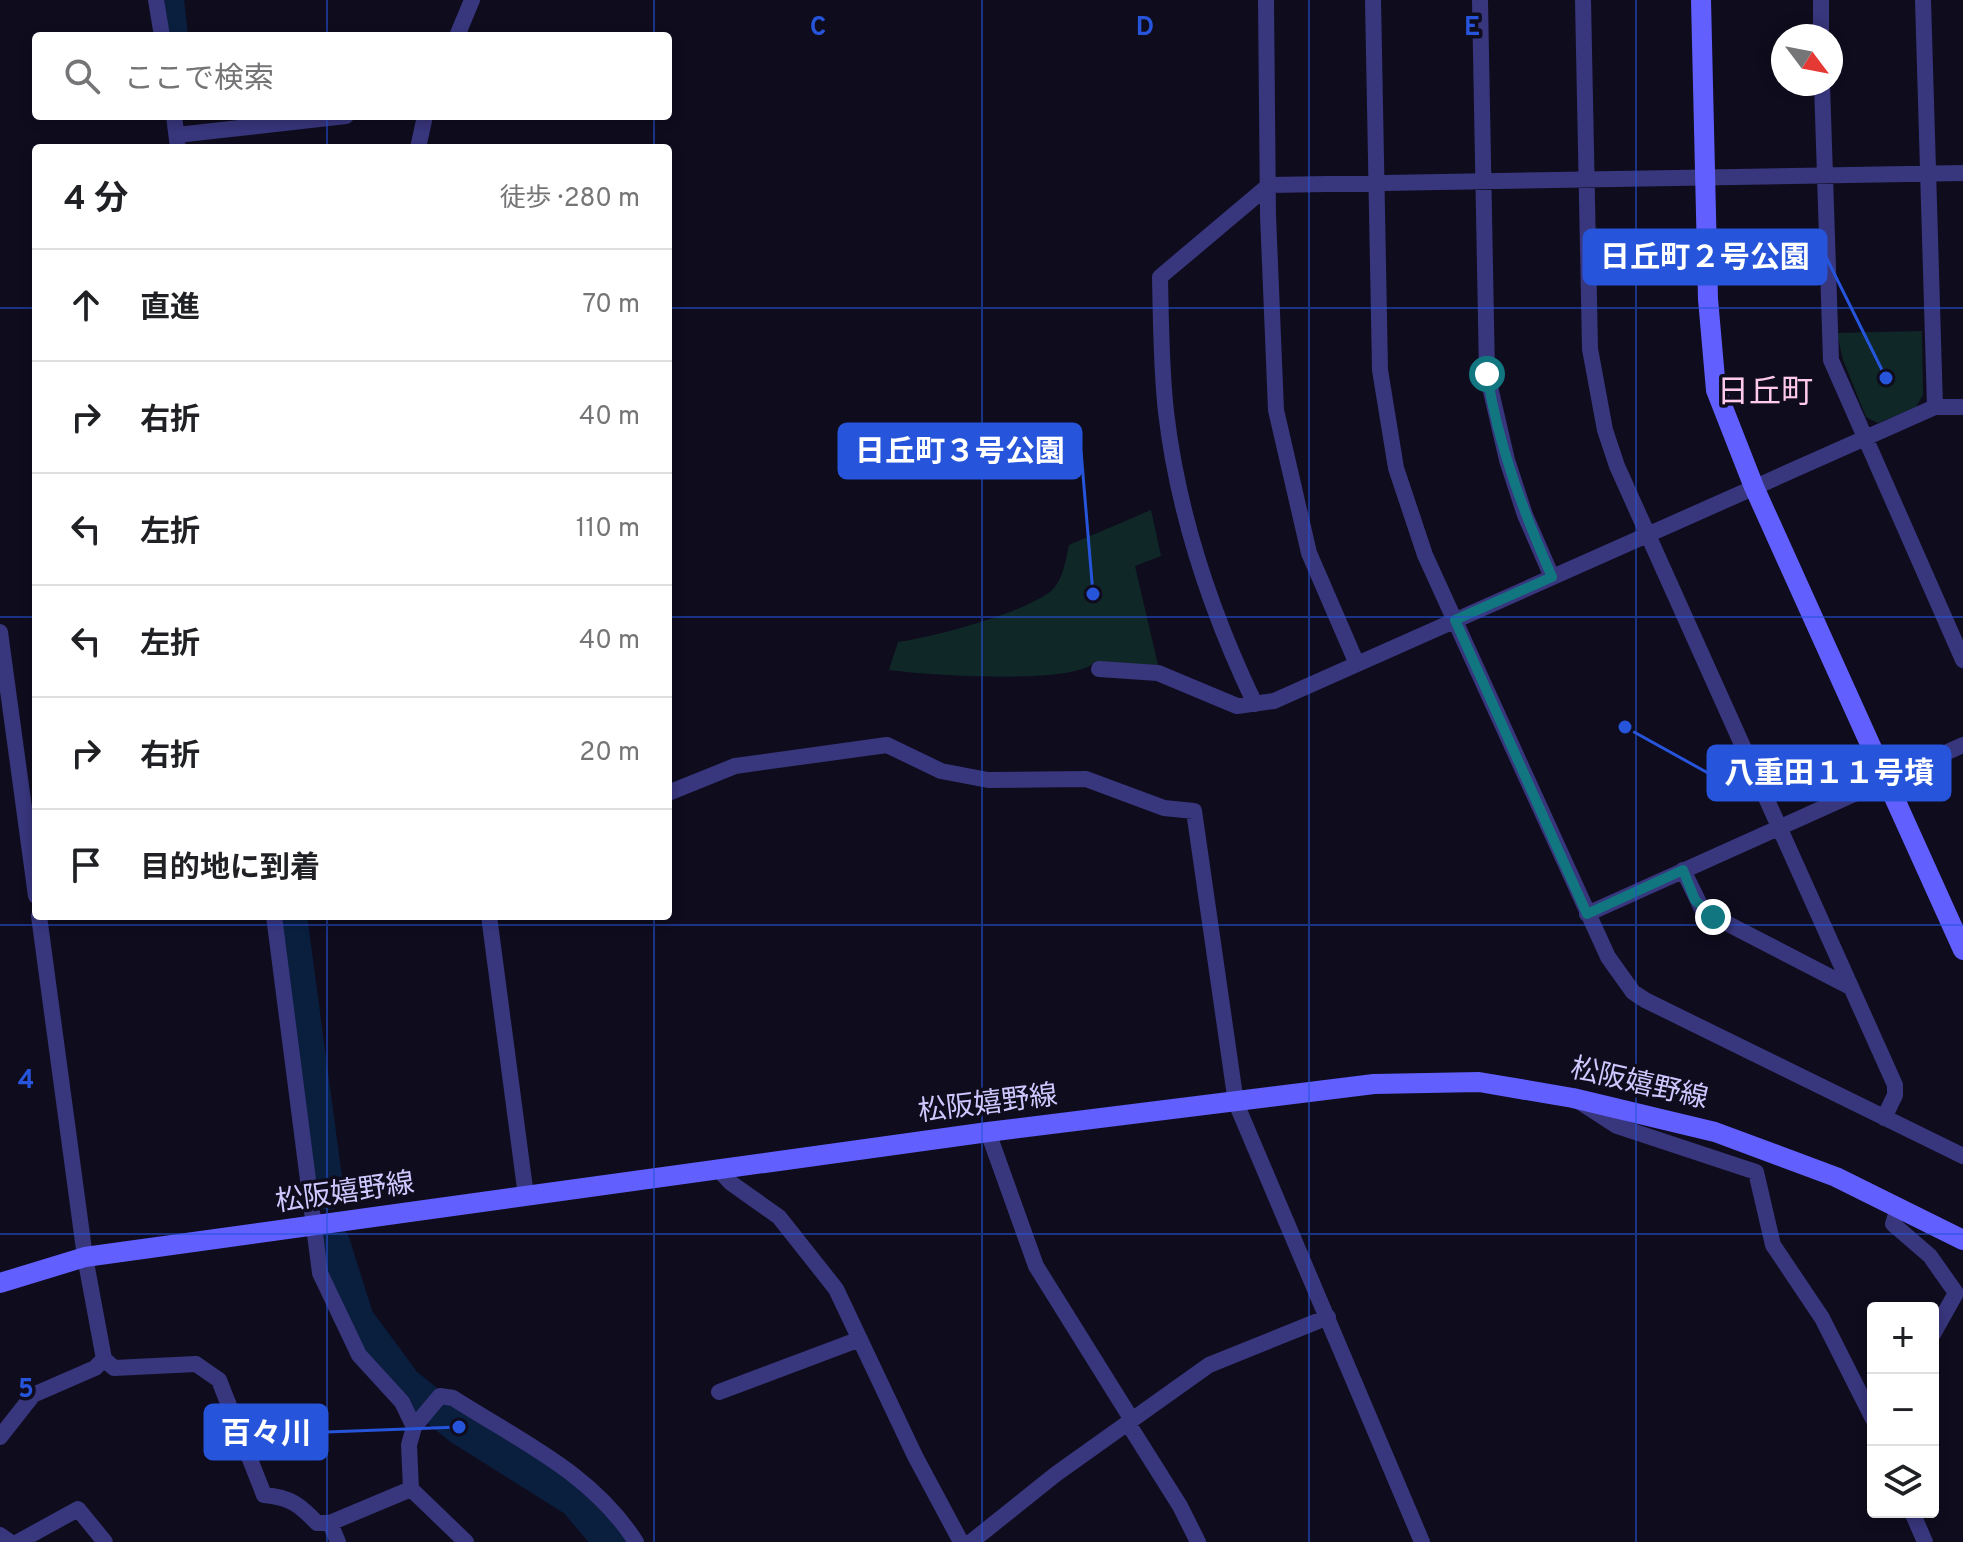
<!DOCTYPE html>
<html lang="ja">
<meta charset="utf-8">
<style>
body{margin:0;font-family:Overpass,"Noto Sans JP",sans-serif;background:#f6f6f6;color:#202124}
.controls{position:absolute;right:24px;bottom:24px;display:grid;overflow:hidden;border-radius:8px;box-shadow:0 4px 12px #0003}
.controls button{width:72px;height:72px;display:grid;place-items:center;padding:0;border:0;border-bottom:2px solid #e0e0e0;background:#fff;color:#202124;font:40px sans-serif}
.compass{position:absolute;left:1771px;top:24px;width:72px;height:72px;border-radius:50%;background:#fff;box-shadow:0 4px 12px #0003;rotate:122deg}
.stop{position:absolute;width:24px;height:24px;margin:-18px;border:6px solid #127681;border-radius:50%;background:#fff}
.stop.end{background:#127681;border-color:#fff;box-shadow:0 2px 8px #0008}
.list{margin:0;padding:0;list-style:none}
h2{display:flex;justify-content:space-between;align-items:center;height:104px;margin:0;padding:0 32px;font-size:34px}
h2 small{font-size:26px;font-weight:400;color:#757577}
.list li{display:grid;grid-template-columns:52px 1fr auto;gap:24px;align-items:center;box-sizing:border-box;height:112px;padding:0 32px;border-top:2px solid #e0e0e0}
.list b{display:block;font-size:30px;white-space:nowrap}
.list em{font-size:26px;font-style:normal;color:#757577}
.icon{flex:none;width:44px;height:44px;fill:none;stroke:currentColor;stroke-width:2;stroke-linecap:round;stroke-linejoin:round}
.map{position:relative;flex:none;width:1963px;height:1542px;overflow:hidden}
.search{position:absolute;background:#fff;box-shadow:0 4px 12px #0003;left:32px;top:32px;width:640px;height:88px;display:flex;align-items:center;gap:20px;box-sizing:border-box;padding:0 28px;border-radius:8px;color:#757577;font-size:30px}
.panel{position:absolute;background:#fff;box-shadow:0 4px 12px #0003;left:32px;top:144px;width:640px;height:776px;border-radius:8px}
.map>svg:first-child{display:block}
.green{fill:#0f2827}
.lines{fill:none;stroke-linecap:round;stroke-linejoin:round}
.river{stroke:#0a1e3e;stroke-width:34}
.street{stroke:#38367d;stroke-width:16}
.secondary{stroke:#625fff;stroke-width:20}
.route{stroke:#127681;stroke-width:10}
.grid{fill:none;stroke:#2654da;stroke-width:2;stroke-opacity:0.55}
.labels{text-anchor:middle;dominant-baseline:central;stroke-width:7;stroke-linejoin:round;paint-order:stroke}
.street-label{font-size:28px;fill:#cec8ff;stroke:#0f0c1e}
.quarter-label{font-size:32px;fill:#ffcaec;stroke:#0f0c1e}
.grid-label{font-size:26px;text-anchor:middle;font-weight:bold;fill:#2654da;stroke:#0f0c1e;stroke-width:7;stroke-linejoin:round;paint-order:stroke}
.leader{fill:none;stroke:#2654da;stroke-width:3}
.callout-dot{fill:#2654da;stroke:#0f0c1e;stroke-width:3}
.callout{fill:#2654da;stroke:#2654da;stroke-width:3}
.callout-label{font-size:30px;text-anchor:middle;font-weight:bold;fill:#fff}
</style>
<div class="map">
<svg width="1963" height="1542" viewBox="0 0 1963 1542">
<rect width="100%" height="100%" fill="#0f0c1e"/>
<path class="green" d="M 1922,331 L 1923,395 L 1916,407 L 1878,423 L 1866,417 L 1843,360 L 1837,333 Z
M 1151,510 L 1161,556 L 1135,566 L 1158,665 L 1094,663 C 1069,685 925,675 889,670 L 898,642 C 933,637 1024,613 1051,591 C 1063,581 1066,559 1069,545 Z"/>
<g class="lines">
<path class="river" d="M 167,0 L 171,36
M 290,916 L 327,1193
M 333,1243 L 357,1319 L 405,1384 L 459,1427 L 575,1500 L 611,1542"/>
<path class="street" d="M 156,0 L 162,36
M 1266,0 L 1268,215 L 1276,410 L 1309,553 L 1357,664
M 1373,0 L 1380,370 L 1396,468 L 1425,555 L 1608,957 L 1633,992 L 1645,1000 L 1963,1156
M 1480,0 L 1487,374 L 1507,460 L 1525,515 L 1552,577
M 1583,0 L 1590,349 L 1605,430 L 1617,466 L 1895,1085 L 1895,1095 L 1884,1118
M 1821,0 L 1821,36
M 1923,0 L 1935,407
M 457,36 L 472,0
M 1822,84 L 1831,360 L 1963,660
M 174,116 L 178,148
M 177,135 L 346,116
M 418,148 L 425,116
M 0,632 L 36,896
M 1099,669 L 1158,673 L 1237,706 L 1274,701 L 1935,407 L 1963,407
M 1255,704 C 1211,612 1178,514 1166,412 C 1161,367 1161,322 1160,277 L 1269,185 L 1963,173
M 668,793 L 735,766 L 887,745 L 941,771 L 988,780 L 1086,779 L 1164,808 L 1194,811 L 1236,1103 L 1422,1542
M 1683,870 L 1703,911 L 1850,987
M 1587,914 L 1963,745
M 39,916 L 85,1257 L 104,1359 L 114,1368 L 196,1364 L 219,1380 L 264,1495 C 290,1497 300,1505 317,1523 L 330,1523 L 411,1489
M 274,916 L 320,1273 L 359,1355 L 402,1402 L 414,1427 L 440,1396 L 453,1398 C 520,1441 592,1473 636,1542
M 489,916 L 526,1196
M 1580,1102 L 1617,1126 L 1756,1172 L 1773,1245 L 1822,1318 L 1873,1419
M 988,1132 L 1036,1266 L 1132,1420
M 720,1171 L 731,1183 L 779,1217 L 836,1289 L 915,1456 L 961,1542
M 1898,1208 L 1893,1224 L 1930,1256 L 1956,1293 L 1933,1334
M 719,1392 L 860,1339
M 1129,1425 L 1180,1506 L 1198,1542
M 414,1427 L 409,1445 L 411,1489 L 466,1542
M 0,1437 L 33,1395 L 95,1368 L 104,1359
M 1912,1512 L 1925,1542
M 330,1523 L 338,1542
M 0,1535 L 10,1542
M 18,1542 L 78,1509 L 105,1542
M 971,1542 L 1056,1474 L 1209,1365 L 1328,1317"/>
<path class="secondary" d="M 1701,0 L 1708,299 L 1716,390 L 1754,487 L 1963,950
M 0,1283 L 85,1257 L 988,1132 L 1374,1084 L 1479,1082 L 1573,1098 L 1715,1132 L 1836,1177 L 1963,1240"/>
</g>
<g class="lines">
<path class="route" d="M 1487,374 C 1498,445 1523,511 1552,577 L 1455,620 L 1587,914 L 1683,870 L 1695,900 L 1713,917"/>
</g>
<path class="grid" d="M 327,0 L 327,36M 654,0 L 654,36M 982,0 L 982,1542M 1309,0 L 1309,1542M 1636,0 L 1636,1542M 327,116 L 327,148M 654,116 L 654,148M 0,308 L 36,308M 668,308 L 1963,308M 0,617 L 36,617M 668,617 L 1963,617M 327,916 L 327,1542M 654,916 L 654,1542M 0,925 L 1963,925M 0,1234 L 1963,1234"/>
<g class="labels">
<g class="street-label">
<text transform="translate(1639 1085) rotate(13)">松阪嬉野線</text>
<text transform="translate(988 1105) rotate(-7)">松阪嬉野線</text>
<text transform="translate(345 1194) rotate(-8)">松阪嬉野線</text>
</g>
<g class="quarter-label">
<text x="1765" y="394">日丘町</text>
</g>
</g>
<g class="grid-label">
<text x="818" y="35">C</text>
<text x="1145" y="35">D</text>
<text x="1472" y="35">E</text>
<text x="26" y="1088">4</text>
<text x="26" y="1397">5</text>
</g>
<path class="leader" d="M1886 378L1826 257M1093 594L1081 451M1625 727L1708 773M459 1427L327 1432"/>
<g class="callout-dot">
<circle cx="1886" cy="378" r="8"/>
<circle cx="1093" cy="594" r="8"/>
<circle cx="1625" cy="727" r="8"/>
<circle cx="459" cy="1427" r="8"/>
</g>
<g class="callout">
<rect x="1584" y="230" width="242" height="54" rx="8"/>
<rect x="839" y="424" width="242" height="54" rx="8"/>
<rect x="1708" y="746" width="242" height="54" rx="8"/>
<rect x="205" y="1405" width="122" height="54" rx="8"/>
</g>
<g class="callout-label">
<text x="1705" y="267">日丘町２号公園</text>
<text x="960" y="461">日丘町３号公園</text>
<text x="1829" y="783">八重田１１号墳</text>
<text x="266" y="1443">百々川</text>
</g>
</svg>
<div class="controls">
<button>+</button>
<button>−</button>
<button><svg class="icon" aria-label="layers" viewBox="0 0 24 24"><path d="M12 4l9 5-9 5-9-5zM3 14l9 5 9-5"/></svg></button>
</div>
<svg class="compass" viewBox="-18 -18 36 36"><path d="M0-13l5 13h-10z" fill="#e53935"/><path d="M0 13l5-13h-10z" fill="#757577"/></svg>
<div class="stop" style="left:1487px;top:374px"></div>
<div class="stop end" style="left:1713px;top:917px"></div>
<div class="search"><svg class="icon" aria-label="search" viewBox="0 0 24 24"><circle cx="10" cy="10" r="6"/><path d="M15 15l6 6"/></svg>ここで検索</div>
<section class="panel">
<h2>4 分<small>徒歩 · 280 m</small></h2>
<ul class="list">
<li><svg class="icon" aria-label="ahead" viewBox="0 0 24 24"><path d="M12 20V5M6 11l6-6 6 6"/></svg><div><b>直進</b></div><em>70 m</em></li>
<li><svg class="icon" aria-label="right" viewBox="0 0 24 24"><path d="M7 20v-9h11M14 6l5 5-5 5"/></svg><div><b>右折</b></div><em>40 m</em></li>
<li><svg class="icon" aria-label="left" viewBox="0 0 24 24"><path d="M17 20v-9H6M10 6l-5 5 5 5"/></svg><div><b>左折</b></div><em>110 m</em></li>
<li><svg class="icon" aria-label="left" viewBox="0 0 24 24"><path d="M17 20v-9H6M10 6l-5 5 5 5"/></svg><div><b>左折</b></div><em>40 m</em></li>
<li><svg class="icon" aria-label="right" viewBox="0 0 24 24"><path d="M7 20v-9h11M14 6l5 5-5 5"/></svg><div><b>右折</b></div><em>20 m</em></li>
<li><svg class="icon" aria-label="arrive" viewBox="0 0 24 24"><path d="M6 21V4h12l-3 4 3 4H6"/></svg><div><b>目的地に到着</b></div></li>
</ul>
</section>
</div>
